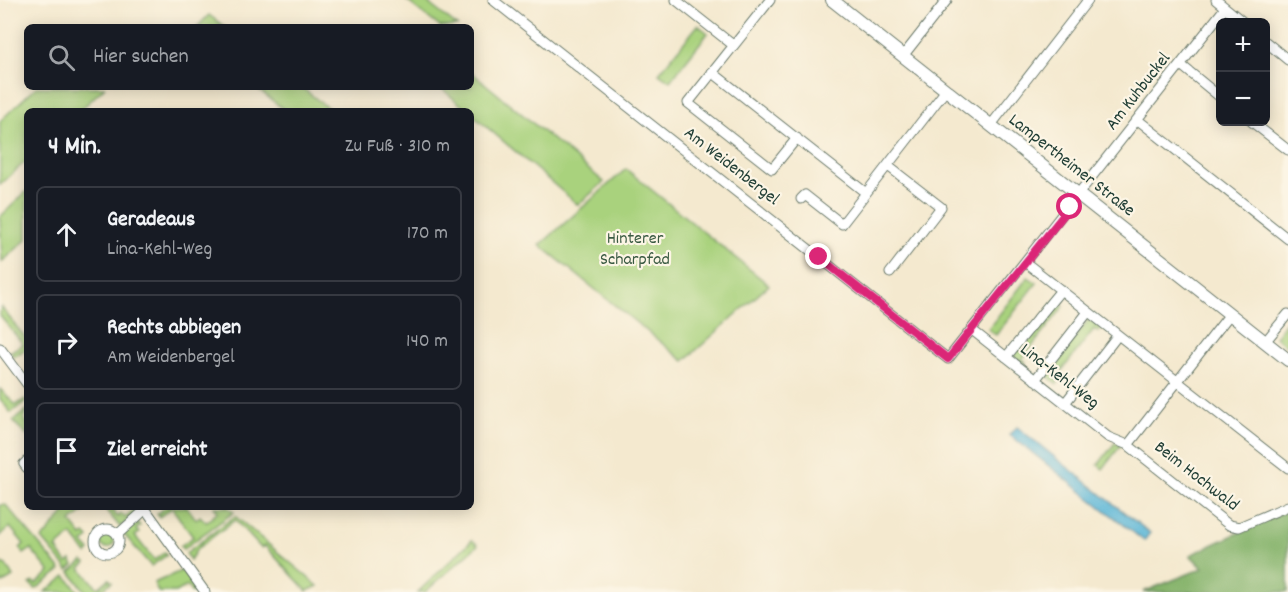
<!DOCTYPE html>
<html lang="de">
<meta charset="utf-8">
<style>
body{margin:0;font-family:Dekko,sans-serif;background:#242831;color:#f1f3f6}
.controls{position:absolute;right:18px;top:18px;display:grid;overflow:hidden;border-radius:9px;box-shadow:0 3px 15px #0003}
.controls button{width:54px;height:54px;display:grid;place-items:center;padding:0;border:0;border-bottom:2px solid #363941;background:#171b24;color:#f1f3f6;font:30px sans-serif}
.stop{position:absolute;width:18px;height:18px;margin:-14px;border:4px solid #db2777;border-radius:50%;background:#fff}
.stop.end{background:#db2777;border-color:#fff;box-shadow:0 2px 6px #0008}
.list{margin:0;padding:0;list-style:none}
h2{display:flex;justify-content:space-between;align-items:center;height:78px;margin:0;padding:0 24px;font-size:26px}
h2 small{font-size:20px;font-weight:400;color:#9ea1a6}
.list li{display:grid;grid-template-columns:39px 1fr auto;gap:18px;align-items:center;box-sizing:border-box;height:96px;margin:0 12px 12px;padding:0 12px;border:2px solid #363941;border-radius:9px}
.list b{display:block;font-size:22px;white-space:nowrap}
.list p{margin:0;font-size:20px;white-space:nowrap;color:#9ea1a6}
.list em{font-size:20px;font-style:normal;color:#9ea1a6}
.icon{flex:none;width:33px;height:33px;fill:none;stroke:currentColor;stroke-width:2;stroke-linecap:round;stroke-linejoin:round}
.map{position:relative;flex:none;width:1288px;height:592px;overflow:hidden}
.search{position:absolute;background:#171b24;box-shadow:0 3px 15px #0003;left:24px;top:24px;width:450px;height:66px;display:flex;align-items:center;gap:15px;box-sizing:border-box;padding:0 21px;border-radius:9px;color:#9ea1a6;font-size:22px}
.panel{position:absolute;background:#171b24;box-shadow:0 3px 15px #0003;left:24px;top:108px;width:450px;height:402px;border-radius:9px}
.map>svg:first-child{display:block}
.green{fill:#a9d27d;stroke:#648858;stroke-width:1.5}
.forest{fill:#86b46c;stroke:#527850;stroke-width:1.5}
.water{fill:#59b5d7;stroke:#3c7986;stroke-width:1.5}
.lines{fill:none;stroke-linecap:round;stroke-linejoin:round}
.street-casing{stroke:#6a796a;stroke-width:11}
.secondary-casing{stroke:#6a796a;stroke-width:14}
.street{stroke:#fff;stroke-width:9}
.secondary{stroke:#fff;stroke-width:12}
.route{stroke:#db2777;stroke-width:8}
.labels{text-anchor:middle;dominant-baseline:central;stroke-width:4.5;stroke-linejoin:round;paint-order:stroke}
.street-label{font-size:18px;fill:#1f3d34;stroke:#fcf5e5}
.park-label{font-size:18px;fill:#3b5b43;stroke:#fcf5e5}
</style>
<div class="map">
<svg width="1288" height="592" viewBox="0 0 1288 592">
<rect width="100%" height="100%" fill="#fcf5e5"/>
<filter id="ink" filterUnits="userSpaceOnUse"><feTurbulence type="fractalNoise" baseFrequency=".0167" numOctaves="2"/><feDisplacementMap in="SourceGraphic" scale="12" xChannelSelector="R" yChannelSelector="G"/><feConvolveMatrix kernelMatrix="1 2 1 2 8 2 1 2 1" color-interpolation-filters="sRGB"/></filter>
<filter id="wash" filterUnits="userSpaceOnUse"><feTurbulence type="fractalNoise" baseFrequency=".008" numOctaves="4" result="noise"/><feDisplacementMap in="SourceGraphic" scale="24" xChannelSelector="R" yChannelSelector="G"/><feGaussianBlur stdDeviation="1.35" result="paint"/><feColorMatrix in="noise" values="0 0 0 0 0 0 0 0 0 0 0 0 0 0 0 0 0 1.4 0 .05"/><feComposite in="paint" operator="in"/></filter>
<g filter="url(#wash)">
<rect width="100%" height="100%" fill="#f4e9cf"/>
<path class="green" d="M 406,0 L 424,0 L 457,26 L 440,27 Z
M 209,15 L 225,27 L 197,27 Z
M 698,25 L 708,33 L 670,81 L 659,73 Z
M 471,72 L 604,182 L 578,205 L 440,87 L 471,87 Z
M 36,87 L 105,87 L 79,111 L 27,111 L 27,160 L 0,185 L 0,121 Z
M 255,87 L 301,87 L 332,111 L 286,111 Z
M 626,169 L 769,285 L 684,361 L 540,245 Z
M 27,191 L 27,239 L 2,262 L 0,217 Z
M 1028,277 L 1037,283 L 996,335 L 988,329 Z
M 1056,300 L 1064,306 L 1022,359 L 1026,362 L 1024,365 L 1012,356 Z
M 1,307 L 27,340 L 27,348 L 14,357 L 10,352 L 23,344 L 0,316 Z
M 1089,319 L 1101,328 L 1098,332 L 1094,329 L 1056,378 L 1059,381 L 1057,384 L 1046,375 Z
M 1285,323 L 1288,326 L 1286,329 L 1288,331 L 1288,347 L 1275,337 Z
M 0,389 L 16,405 L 25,399 L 26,401 L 11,413 L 0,399 Z
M 27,410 L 24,419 L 27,423 L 27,436 L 13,421 Z
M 1115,443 L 1121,445 L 1103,469 L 1098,465 Z
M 5,504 L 61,570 L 36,589 L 30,584 L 33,582 L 36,584 L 50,572 L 31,549 L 24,554 L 20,548 L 24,544 L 10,527 L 0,536 L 0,505 Z
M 70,507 L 89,507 L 71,522 L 82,536 L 85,534 L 89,538 L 83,543 L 90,551 L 87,554 L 72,535 L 56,548 L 67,563 L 71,560 L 74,565 L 68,570 L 42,539 Z
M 98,507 L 114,507 L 116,509 L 113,512 L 118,517 L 121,514 L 125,517 L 136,508 L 139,512 L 120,527 L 104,508 L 100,510 Z
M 166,507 L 187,507 L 196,519 L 200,516 L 206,522 L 218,512 L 214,507 L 227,507 L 234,512 L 183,549 L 180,546 L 193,537 L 172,508 L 159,517 L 157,514 Z
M 235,516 L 318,586 L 307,591 L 265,546 L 261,548 L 235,520 L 197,549 L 190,560 L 186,553 Z
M 137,522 L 140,526 L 136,529 L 139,533 L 135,536 L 154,560 L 165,552 L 167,555 L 151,566 L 123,533 Z
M100 541a7 7 0 1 1 14 0a7 7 0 1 1-14 0Z
M 472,540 L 478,545 L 425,592 L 418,592 Z
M 83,561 L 86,563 L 80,568 L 98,588 L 109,579 L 112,582 L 98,592 L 86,592 L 70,572 Z
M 2,563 L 6,565 L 13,577 L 3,583 L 0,581 L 0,565 Z
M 183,570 L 198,592 L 191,592 L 188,586 L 175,592 L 158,592 L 154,583 Z
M 66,576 L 79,592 L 45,592 Z"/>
<path class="forest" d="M 1288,510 L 1288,592 L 1143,592 L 1203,568 L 1190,555 Z"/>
<path class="water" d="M 1017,427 L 1150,533 L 1144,541 L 1010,435 Z"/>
</g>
<g filter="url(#ink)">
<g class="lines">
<g class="street-casing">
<path id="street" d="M 493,0 L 948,359 L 1225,8
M 676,0 L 733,45
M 770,0 L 688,103 L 772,169 L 797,138
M 1216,0 L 1243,22
M 1266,42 L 1288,60
M 903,56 L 947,0
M 1181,65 L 1220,97
M 712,72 L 866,193
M 1138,120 L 1288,239
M 1252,122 L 1288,150
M 991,125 L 1088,0
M 888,166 L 941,207 L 890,273
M 801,199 L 805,195 L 842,224 L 946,90
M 1025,262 L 1288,468
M 972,330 L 1108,437 L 1128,445 L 1229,525 L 1239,527 L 1288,506
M 1265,342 L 1288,314
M 0,348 L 27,384
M 1006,357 L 1061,290
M 1035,380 L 1088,312
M 1065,403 L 1118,335
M 1128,445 L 1230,314
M 27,461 L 24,464 L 27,468
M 144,507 L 205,592
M95 541a12 12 0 1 1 24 0a12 12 0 1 1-24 0Z
M 117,535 L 146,509"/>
</g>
<g class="secondary-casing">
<path id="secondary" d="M 832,0 L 1288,360"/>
</g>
<use href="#street" class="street"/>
<use href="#secondary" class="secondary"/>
</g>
</g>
<g class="lines" filter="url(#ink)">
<path class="route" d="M 819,257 L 948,359 L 1070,207"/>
</g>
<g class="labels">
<g class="street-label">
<text transform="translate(1139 92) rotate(-52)">Am Kuhbuckel</text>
<text transform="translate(1071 166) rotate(38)">Lampertheimer Straße</text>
<text transform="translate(731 167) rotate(38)">Am Weidenbergel</text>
<text transform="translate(1059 377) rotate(38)">Lina-Kehl-Weg</text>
<text transform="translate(1196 477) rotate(38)">Beim Hochwald</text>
</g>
<g class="park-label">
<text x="635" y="239">Hinterer<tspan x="635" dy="21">Scharpfad</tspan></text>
</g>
</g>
</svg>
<div class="controls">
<button>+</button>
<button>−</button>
</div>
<div class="stop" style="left:1070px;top:207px"></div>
<div class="stop end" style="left:819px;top:257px"></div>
<div class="search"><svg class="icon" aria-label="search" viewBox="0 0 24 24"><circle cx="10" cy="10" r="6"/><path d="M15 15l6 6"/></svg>Hier suchen</div>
<section class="panel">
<h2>4 Min.<small>Zu Fuß · 310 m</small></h2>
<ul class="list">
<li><svg class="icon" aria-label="ahead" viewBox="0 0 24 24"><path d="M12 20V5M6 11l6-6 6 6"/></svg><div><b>Geradeaus</b><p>Lina-Kehl-Weg</p></div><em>170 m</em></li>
<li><svg class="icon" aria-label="right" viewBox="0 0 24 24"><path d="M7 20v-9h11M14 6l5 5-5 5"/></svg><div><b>Rechts abbiegen</b><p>Am Weidenbergel</p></div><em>140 m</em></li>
<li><svg class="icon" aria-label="arrive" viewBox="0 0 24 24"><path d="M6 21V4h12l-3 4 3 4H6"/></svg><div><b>Ziel erreicht</b></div></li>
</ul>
</section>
</div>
